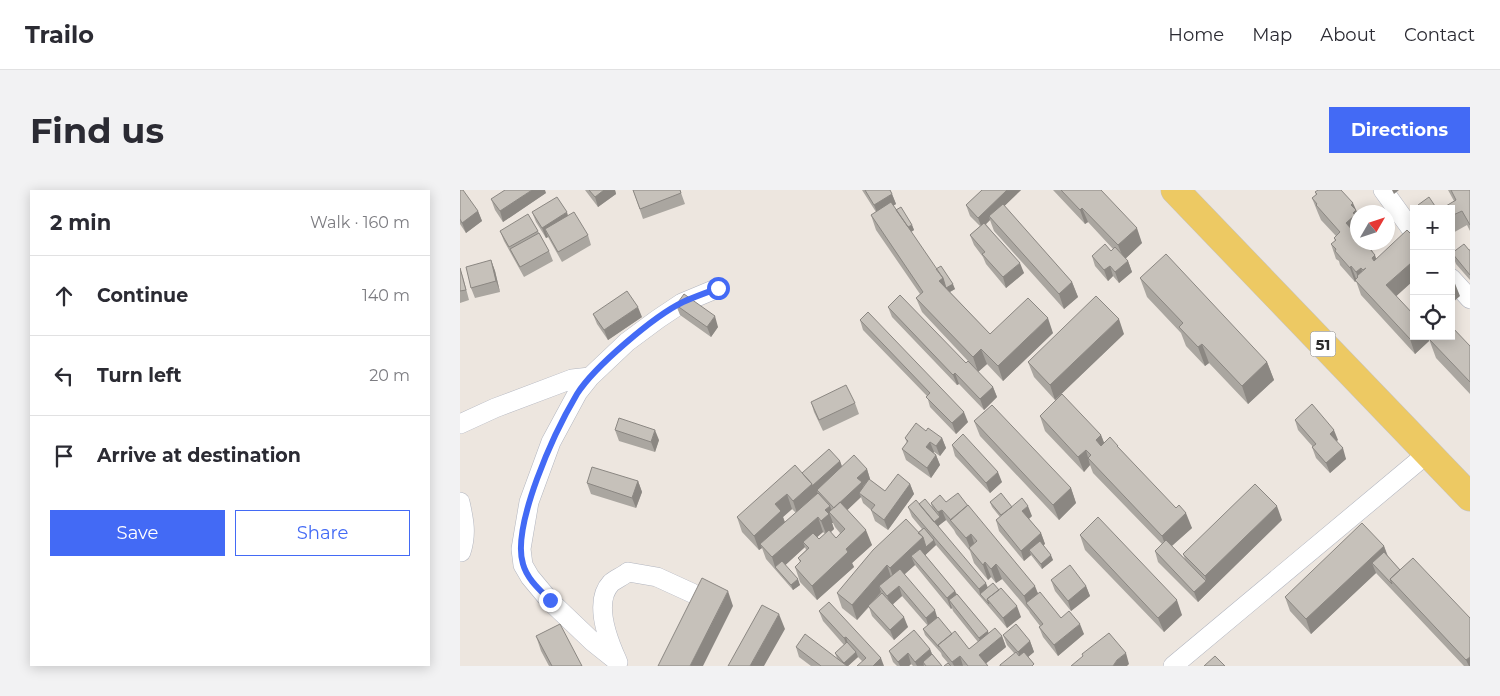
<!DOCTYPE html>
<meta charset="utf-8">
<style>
body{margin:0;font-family:Montserrat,sans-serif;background:#f2f2f3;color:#2b2b33}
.controls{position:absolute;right:15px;top:15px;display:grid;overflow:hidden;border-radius:0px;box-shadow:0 2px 12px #0003}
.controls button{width:45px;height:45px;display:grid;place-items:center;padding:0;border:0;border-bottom:1px solid #e1e1e2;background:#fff;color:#2b2b33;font:25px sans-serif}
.compass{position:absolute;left:890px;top:15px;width:45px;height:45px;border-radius:50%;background:#fff;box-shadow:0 2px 12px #0003;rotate:51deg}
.stop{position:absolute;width:15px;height:15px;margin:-11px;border:4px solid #436af5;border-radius:50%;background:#fff}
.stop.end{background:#436af5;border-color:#fff;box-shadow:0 1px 5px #0008}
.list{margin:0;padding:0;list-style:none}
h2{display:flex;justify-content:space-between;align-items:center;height:65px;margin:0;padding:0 20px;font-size:21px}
h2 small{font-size:16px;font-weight:400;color:#7c7c81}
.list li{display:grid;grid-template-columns:32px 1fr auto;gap:15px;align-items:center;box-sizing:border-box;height:80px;padding:0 20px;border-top:1px solid #e1e1e2}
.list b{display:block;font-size:19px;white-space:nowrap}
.list em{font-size:16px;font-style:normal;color:#7c7c81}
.actions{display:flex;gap:10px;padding:15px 20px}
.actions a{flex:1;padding:11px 0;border:1px solid #436af5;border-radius:0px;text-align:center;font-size:18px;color:#436af5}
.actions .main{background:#436af5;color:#fff}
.icon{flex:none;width:28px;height:28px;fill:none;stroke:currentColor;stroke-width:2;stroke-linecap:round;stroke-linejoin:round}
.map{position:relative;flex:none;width:1010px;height:476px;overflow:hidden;border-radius:0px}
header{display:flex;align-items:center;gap:30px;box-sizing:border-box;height:70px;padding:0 25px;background:#fff;border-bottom:1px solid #e1e1e2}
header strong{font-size:24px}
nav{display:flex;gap:28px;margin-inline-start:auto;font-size:18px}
.intro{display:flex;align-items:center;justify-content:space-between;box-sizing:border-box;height:120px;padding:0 30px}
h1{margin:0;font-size:35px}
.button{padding:12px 22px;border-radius:0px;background:#436af5;color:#fff;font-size:18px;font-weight:700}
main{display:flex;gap:30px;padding:0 30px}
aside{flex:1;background:#fff;border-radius:0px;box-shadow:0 2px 12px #0003}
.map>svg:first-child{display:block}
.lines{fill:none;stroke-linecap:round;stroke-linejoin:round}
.street-casing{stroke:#b2b5bf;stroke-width:20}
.primary-casing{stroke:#c4c4c4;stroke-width:29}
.street{stroke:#fff;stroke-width:19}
.primary{stroke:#edc963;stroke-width:28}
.wall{fill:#aaa6a0;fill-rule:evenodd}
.shaded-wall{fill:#8b8782}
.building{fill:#c6c1ba;stroke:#8b8782}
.route{stroke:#436af5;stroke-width:6}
.labels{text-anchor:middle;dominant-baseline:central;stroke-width:4.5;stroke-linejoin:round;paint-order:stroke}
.shield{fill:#fff;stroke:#6b6b6b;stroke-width:1}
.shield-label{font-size:15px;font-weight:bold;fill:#2c2c2c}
</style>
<header>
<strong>Trailo</strong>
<nav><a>Home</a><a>Map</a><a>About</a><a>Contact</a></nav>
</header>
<div class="intro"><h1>Find us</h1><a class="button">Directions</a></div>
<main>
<aside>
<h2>2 min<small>Walk · 160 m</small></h2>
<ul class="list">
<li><svg class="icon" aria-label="ahead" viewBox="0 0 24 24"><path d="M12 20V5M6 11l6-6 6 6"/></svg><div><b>Continue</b></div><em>140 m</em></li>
<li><svg class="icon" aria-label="left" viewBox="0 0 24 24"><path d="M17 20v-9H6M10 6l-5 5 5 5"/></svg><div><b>Turn left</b></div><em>20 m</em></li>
<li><svg class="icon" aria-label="arrive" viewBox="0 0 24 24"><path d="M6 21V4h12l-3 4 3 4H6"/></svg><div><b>Arrive at destination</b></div></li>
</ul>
<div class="actions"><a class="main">Save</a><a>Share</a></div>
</aside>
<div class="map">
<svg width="1010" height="476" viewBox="0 0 1010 476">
<rect width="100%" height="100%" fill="#ede6df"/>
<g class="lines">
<g class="street-casing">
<path id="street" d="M 923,0 L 954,43
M 991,88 L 1010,109
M 0,234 L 35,218 L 112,189 L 130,187
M 0,312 C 4,330 7,344 1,362
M 157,470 C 148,450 133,412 151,393 C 156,389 163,386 168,382 L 197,387 L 232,403
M 158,472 L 133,452 L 90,411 L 70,387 L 63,375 L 61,359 L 69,312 L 91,252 L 118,202 L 130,187 L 167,152 L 198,129 L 222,113 L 258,98
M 713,476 L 968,263"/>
</g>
<g class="primary-casing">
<path id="primary" d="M 715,0 L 1010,307"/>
</g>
<use href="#street" class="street"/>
<use href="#primary" class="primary"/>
</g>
<path class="wall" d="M 0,0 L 18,21 L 22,31 L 6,43 L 0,34 Z
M 125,0 L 155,0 L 156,4 L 138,17 Z
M 173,0 L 220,0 L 225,14 L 183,29 Z
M 402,0 L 430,0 L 432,4 L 436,14 L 433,16 L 436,20 L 452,35 L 454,40 L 451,42 L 476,79 L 495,99 L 490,102 L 530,144 L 593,143 L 543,191 L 527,174 L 518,182 L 533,197 L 537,207 L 524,220 L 499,194 L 497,195 L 432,127 L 428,117 L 506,173 L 508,171 L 462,122 L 456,108 L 460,104 L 416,40 L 411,25 L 416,22 Z
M 522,0 L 561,0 L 544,16 L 612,92 L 618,107 L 604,119 L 534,41 L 530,30 L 526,34 L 564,83 L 546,98 L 526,74 L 523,67 L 514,55 L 510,45 L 520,36 L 510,26 L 506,15 Z
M 593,0 L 641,0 L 682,53 L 665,69 L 668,71 L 672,82 L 659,93 L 653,86 L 648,91 L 635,76 L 632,66 L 651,61 L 653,59 L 628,32 L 625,34 Z
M 988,0 L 1010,0 L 1010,41 L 1007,35 L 991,44 L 991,19 L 994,11 Z
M 855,2 L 898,52 L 911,58 L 916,69 L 954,47 L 954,90 L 936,106 L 954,146 L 968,146 L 969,151 L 955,164 L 901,105 L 896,91 L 895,92 L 880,75 L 879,71 L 876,69 L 871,54 L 875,51 L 874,48 L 876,46 L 861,30 L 858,23 L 852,8 L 856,5 Z
M 86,3 L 43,32 L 35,20 L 31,9 Z
M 72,22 L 108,26 L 128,45 L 131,55 L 102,72 L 88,47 L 86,48 L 76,32 Z
M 40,41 L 78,41 L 89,61 L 93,71 L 64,87 L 44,51 Z
M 1009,60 L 1010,60 L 1010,90 L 996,74 L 992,63 Z
M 31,70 L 35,81 L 40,102 L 15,108 L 11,98 Z
M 0,78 L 3,87 L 9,110 L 0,113 Z
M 680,88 L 807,172 L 814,190 L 788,214 L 749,173 L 745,176 L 726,156 L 721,143 L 687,107 Z
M 216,115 L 258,137 L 251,147 L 220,125 Z
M 133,124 L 182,127 L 148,150 L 137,134 Z
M 400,130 L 508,232 L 496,244 L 470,217 L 467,206 L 403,140 Z
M 664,144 L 595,210 L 574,187 L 568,172 Z
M 969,149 L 1010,156 L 1010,204 L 976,168 Z
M 351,212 L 395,213 L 399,224 L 363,241 L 354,222 Z
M 580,226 L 641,245 L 644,253 L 660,259 L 732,338 L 712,356 L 725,369 L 723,364 L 822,330 L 738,412 L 698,372 L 695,361 L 702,354 L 633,283 L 630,275 L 624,282 L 585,241 Z
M 835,230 L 878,250 L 876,251 L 886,269 L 870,283 L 856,268 L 852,257 L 853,257 L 838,240 Z
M 514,231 L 611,298 L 616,313 L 599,330 L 520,246 Z
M 155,240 L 199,250 L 195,262 L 159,251 Z
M 466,241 L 482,248 L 486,258 L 480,266 L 474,262 L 473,263 L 476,265 L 480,275 L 471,288 L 446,270 L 442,259 L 447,253 L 445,248 Z
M 492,255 L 542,292 L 530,303 L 495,266 Z
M 380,271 L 382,277 L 407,279 L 410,289 L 410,290 L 425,301 L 450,294 L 454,304 L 428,340 L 415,331 L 411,320 L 403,313 L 401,307 L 387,320 L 412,355 L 392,373 L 394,377 L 357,410 L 340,392 L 335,377 L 340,372 L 338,368 L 346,360 L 345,357 L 325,375 L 340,395 L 333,400 L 306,369 L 302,358 L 299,360 L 282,342 L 277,327 L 342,283 ZM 332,319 L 336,323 L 325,332 L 323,327 ZM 372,333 L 373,333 L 375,337 L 380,343 L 376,348 L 370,342 L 374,339 ZM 363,342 L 365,344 L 359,349 L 357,347 Z
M 178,291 L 182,302 L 176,318 L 131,304 L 127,293 Z
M 486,312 L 578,403 L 601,428 L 624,444 L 598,466 L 583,447 L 579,437 L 580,436 L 570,423 L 569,421 L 542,389 L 536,393 L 531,387 L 528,390 L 514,373 L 510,361 L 496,344 L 494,340 L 486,330 L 478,336 L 528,398 L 561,427 L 547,438 L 476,355 L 465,365 L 495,401 L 497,404 L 528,441 L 528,443 L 542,446 L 546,457 L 526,473 L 528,476 L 484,476 L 488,473 L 482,466 L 481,463 L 465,445 L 463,439 L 468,436 L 442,406 L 433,414 L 448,437 L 434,450 L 412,426 L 409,417 L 397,430 L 382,418 L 377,403 L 462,339 L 452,327 L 448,317 L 459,314 L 472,318 L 471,313 ZM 455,375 L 491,419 L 492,418 L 493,421 L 518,452 L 509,459 L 492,444 L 477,427 L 444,384 Z
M 530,312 L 552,317 L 572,326 L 569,329 L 581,343 L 585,354 L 583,355 L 593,370 L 582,379 L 571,365 L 564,371 L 539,341 L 536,330 L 540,327 L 532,317 Z
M 620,345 L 722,425 L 704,442 L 625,360 Z
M 924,356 L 928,366 L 940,380 L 953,368 L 1010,476 L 1004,476 L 916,383 L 851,444 L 830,421 L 825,407 Z
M 591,390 L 626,396 L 630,406 L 611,421 L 595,401 Z
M 359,421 L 421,468 L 402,471 L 398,467 L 388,476 L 351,476 L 339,467 L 336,457 L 377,468 L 375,463 L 384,455 L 363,431 Z
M 543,445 L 570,451 L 574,462 L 568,467 L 574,474 L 554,463 L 547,455 Z
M 76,446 L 122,476 L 89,476 L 81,461 Z
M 470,459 L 472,464 L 482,476 L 453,476 L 451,474 L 449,476 L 437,476 L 433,472 L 429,461 Z"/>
<path class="shaded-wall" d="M 72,0 L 85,0 L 86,3 L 43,32 L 40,21 Z
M 144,0 L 155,0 L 156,4 L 138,17 L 135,7 Z
M 547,0 L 561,0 L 531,29 L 529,26 L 530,30 L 522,38 L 518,28 Z
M 932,0 L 939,0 L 934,4 Z
M 432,4 L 436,14 L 418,25 L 414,15 Z
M 893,13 L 898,24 L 898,42 L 892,48 L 886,33 L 891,15 Z
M 622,18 L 628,32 L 625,34 L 620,20 Z
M 18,21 L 22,31 L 6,43 L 2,33 Z
M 107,22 L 110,33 L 85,39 L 88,47 L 86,48 L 82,38 Z
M 452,35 L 454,40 L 448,44 L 446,39 Z
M 677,38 L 682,53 L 664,70 L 658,55 Z
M 911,58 L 914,66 L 915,65 L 920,80 L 912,68 L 910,59 Z
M 31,70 L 35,81 L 40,102 L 36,91 Z
M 668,71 L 672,82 L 659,93 L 655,82 Z
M 560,73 L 564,83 L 546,98 L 543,87 Z
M 951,73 L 954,80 L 954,90 L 932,110 L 926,95 Z
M 650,76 L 653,86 L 648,91 L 644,80 Z
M 891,76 L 897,91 L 895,90 L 896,91 L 895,92 L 890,78 Z
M 901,78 L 906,93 L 898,87 L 896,82 Z
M 483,88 L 493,94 L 495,99 L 488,103 L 479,91 Z
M 994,91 L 1000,106 L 991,114 L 991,94 Z
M 612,92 L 618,107 L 604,119 L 599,104 Z
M 178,117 L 182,127 L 148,150 L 144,140 Z
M 255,126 L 258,137 L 251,147 L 247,137 Z
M 588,128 L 593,143 L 543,191 L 538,176 Z
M 659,129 L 664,144 L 595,210 L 590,195 Z
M 954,146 L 968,146 L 969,151 L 955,164 L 950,149 Z
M 742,154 L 749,173 L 745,176 L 738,157 Z
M 521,159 L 527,174 L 518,182 L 513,167 Z
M 807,172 L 814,190 L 788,214 L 782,196 Z
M 495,183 L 499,194 L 497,195 L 493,185 Z
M 533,197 L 537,207 L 524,220 L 520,209 Z
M 504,222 L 508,232 L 496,244 L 492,233 Z
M 195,240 L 199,250 L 195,262 L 191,252 Z
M 874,240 L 878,250 L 873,254 L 870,244 Z
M 641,245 L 647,260 L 641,265 L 636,250 Z
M 482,248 L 486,258 L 480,266 L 476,256 Z
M 470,252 L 474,262 L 470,268 L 466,257 Z
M 883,258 L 886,269 L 870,283 L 866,273 Z
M 626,260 L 630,275 L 624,282 L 618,267 Z
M 476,265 L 480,275 L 471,288 L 467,278 Z
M 380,271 L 384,282 L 357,300 L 358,304 L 338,326 L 333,311 L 352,294 Z
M 407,279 L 410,289 L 403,296 L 405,303 L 399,303 L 401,307 L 378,329 L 374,318 L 397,288 Z
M 538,282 L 542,292 L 530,303 L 526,293 Z
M 178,291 L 182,302 L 176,318 L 172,308 Z
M 450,294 L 454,304 L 428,340 L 424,330 Z
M 611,298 L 616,313 L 599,330 L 593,315 Z
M 327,304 L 332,319 L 323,327 L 326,336 L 300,354 L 302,358 L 299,360 L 294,346 L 315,314 Z
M 370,316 L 374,327 L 369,322 L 373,333 L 372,333 L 374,339 L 367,346 L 361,331 L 365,320 Z
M 568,316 L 572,326 L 566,331 L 562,321 Z
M 817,316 L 822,330 L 738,412 L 734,402 L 746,391 L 745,386 Z
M 482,320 L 486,330 L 482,333 L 478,322 Z
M 726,323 L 732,338 L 707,360 L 702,346 Z
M 358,327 L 363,342 L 347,356 L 343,352 L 345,357 L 319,381 L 315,377 L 312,367 Z
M 480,327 L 482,333 L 476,338 L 474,332 Z
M 406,340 L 412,355 L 392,373 L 394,377 L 357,410 L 352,396 L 386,359 Z
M 581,343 L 585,354 L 573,364 L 569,360 L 571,365 L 564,371 L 561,361 Z
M 511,344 L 516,359 L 511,360 L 506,348 Z
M 463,347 L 474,350 L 476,355 L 457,373 L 451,366 L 455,375 L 435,393 L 430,378 Z
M 924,356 L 929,371 L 912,373 L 916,383 L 851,444 L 846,429 Z
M 591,365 L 593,370 L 582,379 L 581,374 Z
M 525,372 L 531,387 L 528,390 L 523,375 Z
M 536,374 L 542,389 L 536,393 L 531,379 Z
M 427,375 L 432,390 L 419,396 L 421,402 L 397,430 L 392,415 Z
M 338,389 L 340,395 L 333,400 L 331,395 Z
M 526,393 L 530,403 L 520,404 L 519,399 Z
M 439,396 L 442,406 L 431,416 L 427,406 Z
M 575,396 L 581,411 L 566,413 L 569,421 L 564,406 Z
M 626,396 L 630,406 L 611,421 L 608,411 Z
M 268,401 L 273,416 L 243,476 L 230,476 Z
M 495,401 L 499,412 L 489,410 L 492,418 L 491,419 L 487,408 Z
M 717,410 L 722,425 L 704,442 L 698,428 Z
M 557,416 L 561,427 L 547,438 L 543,428 Z
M 475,420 L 478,430 L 469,438 L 466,428 Z
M 319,424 L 325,439 L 304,476 L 290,476 Z
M 444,427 L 448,437 L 434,450 L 430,440 Z
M 620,434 L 624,444 L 598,466 L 594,455 Z
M 528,441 L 531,452 L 523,459 L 519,448 Z
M 542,446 L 546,457 L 523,476 L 519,465 Z
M 386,447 L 389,457 L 388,459 L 384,448 Z
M 570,451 L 574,462 L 562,472 L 558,462 Z
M 470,459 L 474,469 L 463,472 L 464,476 L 457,476 L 455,472 Z
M 396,462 L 398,467 L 388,476 L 385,476 L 384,473 Z
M 448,463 L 451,474 L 449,476 L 440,476 L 438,472 Z
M 666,463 L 669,474 L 667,476 L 653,476 L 657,470 Z
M 500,466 L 503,476 L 494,476 L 492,472 Z
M 1010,467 L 1010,476 L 1009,476 L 1006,470 Z
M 421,468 L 424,476 L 413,476 Z"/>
<path class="building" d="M 0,0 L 3,0 L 18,21 L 2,33 L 0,29 Z
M 45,0 L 72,0 L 40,21 L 31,9 Z
M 129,0 L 144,0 L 135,7 Z
M 173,0 L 220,0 L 221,3 L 180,19 Z
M 405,0 L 430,0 L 432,4 L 414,15 Z
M 522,0 L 547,0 L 518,28 L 506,15 Z
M 601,0 L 641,0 L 677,38 L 658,55 L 622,18 L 620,20 Z
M 858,0 L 881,0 L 893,13 L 891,15 L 896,20 L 893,23 L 895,25 L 886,33 L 894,42 L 896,41 L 898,42 L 898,52 L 907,52 L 911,58 L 910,59 L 915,65 L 912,68 L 914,71 L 947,40 L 954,47 L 954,76 L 951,73 L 926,95 L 954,125 L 954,146 L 950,149 L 895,90 L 898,87 L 897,86 L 906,78 L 903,80 L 901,78 L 896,82 L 891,76 L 890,78 L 875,61 L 876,59 L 871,54 L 876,50 L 874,48 L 880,42 L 856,15 L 857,14 L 852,8 L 857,4 L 855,2 Z
M 991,0 L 1010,0 L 1010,35 L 1002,21 L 991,26 L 991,19 L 981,19 L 996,10 Z
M 97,7 L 107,22 L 82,38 L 72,22 Z
M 969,7 L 977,19 L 960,19 L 958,15 Z
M 431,12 L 483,88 L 479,91 L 530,144 L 568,108 L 588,128 L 538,176 L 521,159 L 513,167 L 456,108 L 463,102 L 411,25 Z
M 543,14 L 612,92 L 599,104 L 529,26 Z
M 441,17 L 452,35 L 448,37 L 436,20 Z
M 114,22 L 128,45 L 98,62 L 85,39 Z
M 68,24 L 78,41 L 49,57 L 40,41 Z
M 524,33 L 560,73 L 543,87 L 522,64 L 525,62 L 510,45 Z
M 79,43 L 89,61 L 60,77 L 50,59 Z
M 645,54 L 651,61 L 655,57 L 668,71 L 655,82 L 650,76 L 644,80 L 632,66 Z
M 1004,54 L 1009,60 L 1010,60 L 1010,85 L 992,63 Z
M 706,64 L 807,172 L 782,196 L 742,154 L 738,157 L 719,137 L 723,133 L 680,88 Z
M 31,70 L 36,91 L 11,98 L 6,77 Z
M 481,76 L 493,94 L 486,98 L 483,88 L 476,79 Z
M 0,78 L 6,100 L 0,101 Z
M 991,88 L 994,91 L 991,94 Z
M 167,101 L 178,117 L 144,140 L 133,124 Z
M 224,104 L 255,126 L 247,137 L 216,115 Z
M 440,105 L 506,173 L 508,171 L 533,197 L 520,209 L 495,183 L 493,185 L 428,117 Z
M 636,106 L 659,129 L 590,195 L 568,172 Z
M 408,122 L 504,222 L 492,233 L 466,207 L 470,203 L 400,130 Z
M 991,136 L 1010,156 L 1010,192 L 969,149 L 973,146 L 991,146 Z
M 386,195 L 395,213 L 359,230 L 351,212 Z
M 602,204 L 641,245 L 636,250 L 641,256 L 650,247 L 658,256 L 657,256 L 716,318 L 719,315 L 726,323 L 702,346 L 628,268 L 631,265 L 626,260 L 618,267 L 580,226 Z
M 852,214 L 874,240 L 870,244 L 883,258 L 866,273 L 852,257 L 856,254 L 835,230 Z
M 532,215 L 611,298 L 593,315 L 514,231 Z
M 159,228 L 195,240 L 191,252 L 155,240 Z
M 456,233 L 466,241 L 468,238 L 482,248 L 476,256 L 470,252 L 466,257 L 476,265 L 467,278 L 442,259 L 448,251 L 445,248 Z
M 503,244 L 538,282 L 526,293 L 492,255 Z
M 369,259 L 380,271 L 352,296 L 352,294 L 342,283 Z
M 394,265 L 407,279 L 397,288 L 402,292 L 374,318 L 357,300 Z
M 335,275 L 352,294 L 333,311 L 327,304 L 315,314 L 321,321 L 294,346 L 277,327 Z
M 132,277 L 178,291 L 172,308 L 127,293 Z
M 438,284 L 450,294 L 424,330 L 411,320 L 415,315 L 399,303 L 409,289 L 425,301 Z
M 795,294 L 817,316 L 745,386 L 723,364 Z
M 358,303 L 370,316 L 365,320 L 369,324 L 361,331 L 358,327 L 312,367 L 300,354 Z
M 498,303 L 508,316 L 508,315 L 491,330 L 482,320 L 478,322 L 471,313 L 480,305 L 486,312 Z
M 541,303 L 552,317 L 541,325 L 530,312 Z
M 562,308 L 568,316 L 562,321 L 581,343 L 561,361 L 536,330 Z
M 465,309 L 480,327 L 474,332 L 459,314 Z
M 456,310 L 526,393 L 519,399 L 448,317 Z
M 380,312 L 406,340 L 386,359 L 388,362 L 352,396 L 335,377 L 341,371 L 338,368 L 349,358 L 343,352 L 353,343 L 359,349 L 369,340 L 376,348 L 385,339 L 369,322 Z
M 508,315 L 575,396 L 564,406 L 536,374 L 531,379 L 525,372 L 523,375 L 509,358 L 517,351 L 511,344 L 506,348 L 490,330 Z
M 638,327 L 717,410 L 698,428 L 620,345 Z
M 446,329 L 463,347 L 430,378 L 427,375 L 392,415 L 377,403 L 413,360 Z
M 902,333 L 924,356 L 846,429 L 825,407 Z
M 464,338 L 474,350 L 466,357 L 463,347 L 458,343 Z
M 706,350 L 746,391 L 734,402 L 695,361 Z
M 580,351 L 591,365 L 581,374 L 569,360 Z
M 460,359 L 495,401 L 487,408 L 451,366 Z
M 924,362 L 940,380 L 930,389 L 932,394 L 912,373 Z
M 953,368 L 1010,428 L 1010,467 L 1006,470 L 930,389 Z
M 322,371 L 338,389 L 331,395 L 315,377 Z
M 610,375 L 626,396 L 608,411 L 591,390 Z
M 440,379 L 475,420 L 466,428 L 439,396 L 427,406 L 419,396 Z
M 242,388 L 268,401 L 230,476 L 198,476 Z
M 533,393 L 539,400 L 527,409 L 529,414 L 520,404 Z
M 541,398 L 557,416 L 543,428 L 527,409 Z
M 580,402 L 601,428 L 609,421 L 620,434 L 594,455 L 579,437 L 583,434 L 566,413 Z
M 422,403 L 444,427 L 430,440 L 408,416 Z
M 497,404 L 528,441 L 519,448 L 489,410 Z
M 369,412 L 421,468 L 413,476 L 397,476 L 406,468 L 386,447 L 384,448 L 359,421 Z
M 302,415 L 319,424 L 290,476 L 268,476 Z
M 478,427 L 492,444 L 478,455 L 479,457 L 463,439 Z
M 100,434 L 122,476 L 92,476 L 76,446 Z
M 556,434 L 570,451 L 558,462 L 543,445 Z
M 535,438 L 542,446 L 519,465 L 528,476 L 508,476 L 500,466 L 492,472 L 478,455 L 495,441 L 509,459 Z
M 454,440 L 470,459 L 455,472 L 448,463 L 438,472 L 429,461 Z
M 649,443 L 666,463 L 657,470 L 653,476 L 611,476 L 623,466 L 622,464 Z
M 345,444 L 387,476 L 361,476 L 336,457 Z
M 387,452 L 396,462 L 384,473 L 375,463 Z
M 556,462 L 559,466 L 564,462 L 574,474 L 572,476 L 540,476 L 540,475 Z
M 472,464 L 482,476 L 466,476 L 463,472 Z
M 755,466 L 765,476 L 744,476 Z
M 488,473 L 491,476 L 484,476 Z"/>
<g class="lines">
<path class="route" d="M 90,410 C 80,400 67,389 63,374 C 56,352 69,311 77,289 C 88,259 101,231 117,204 C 134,177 194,126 223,112 C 234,107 246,103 258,98"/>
</g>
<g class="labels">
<rect class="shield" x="850.5" y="141.5" width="25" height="25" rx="4"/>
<g class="shield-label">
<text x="863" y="154">51</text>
</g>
</g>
</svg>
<div class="controls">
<button>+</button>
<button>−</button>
<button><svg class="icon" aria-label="locate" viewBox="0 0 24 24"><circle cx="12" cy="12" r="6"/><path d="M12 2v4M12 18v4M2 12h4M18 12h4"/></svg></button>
</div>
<svg class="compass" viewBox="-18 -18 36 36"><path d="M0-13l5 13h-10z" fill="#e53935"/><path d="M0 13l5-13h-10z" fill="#7c7c81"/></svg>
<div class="stop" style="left:258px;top:98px"></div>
<div class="stop end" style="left:90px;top:410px"></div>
</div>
</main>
